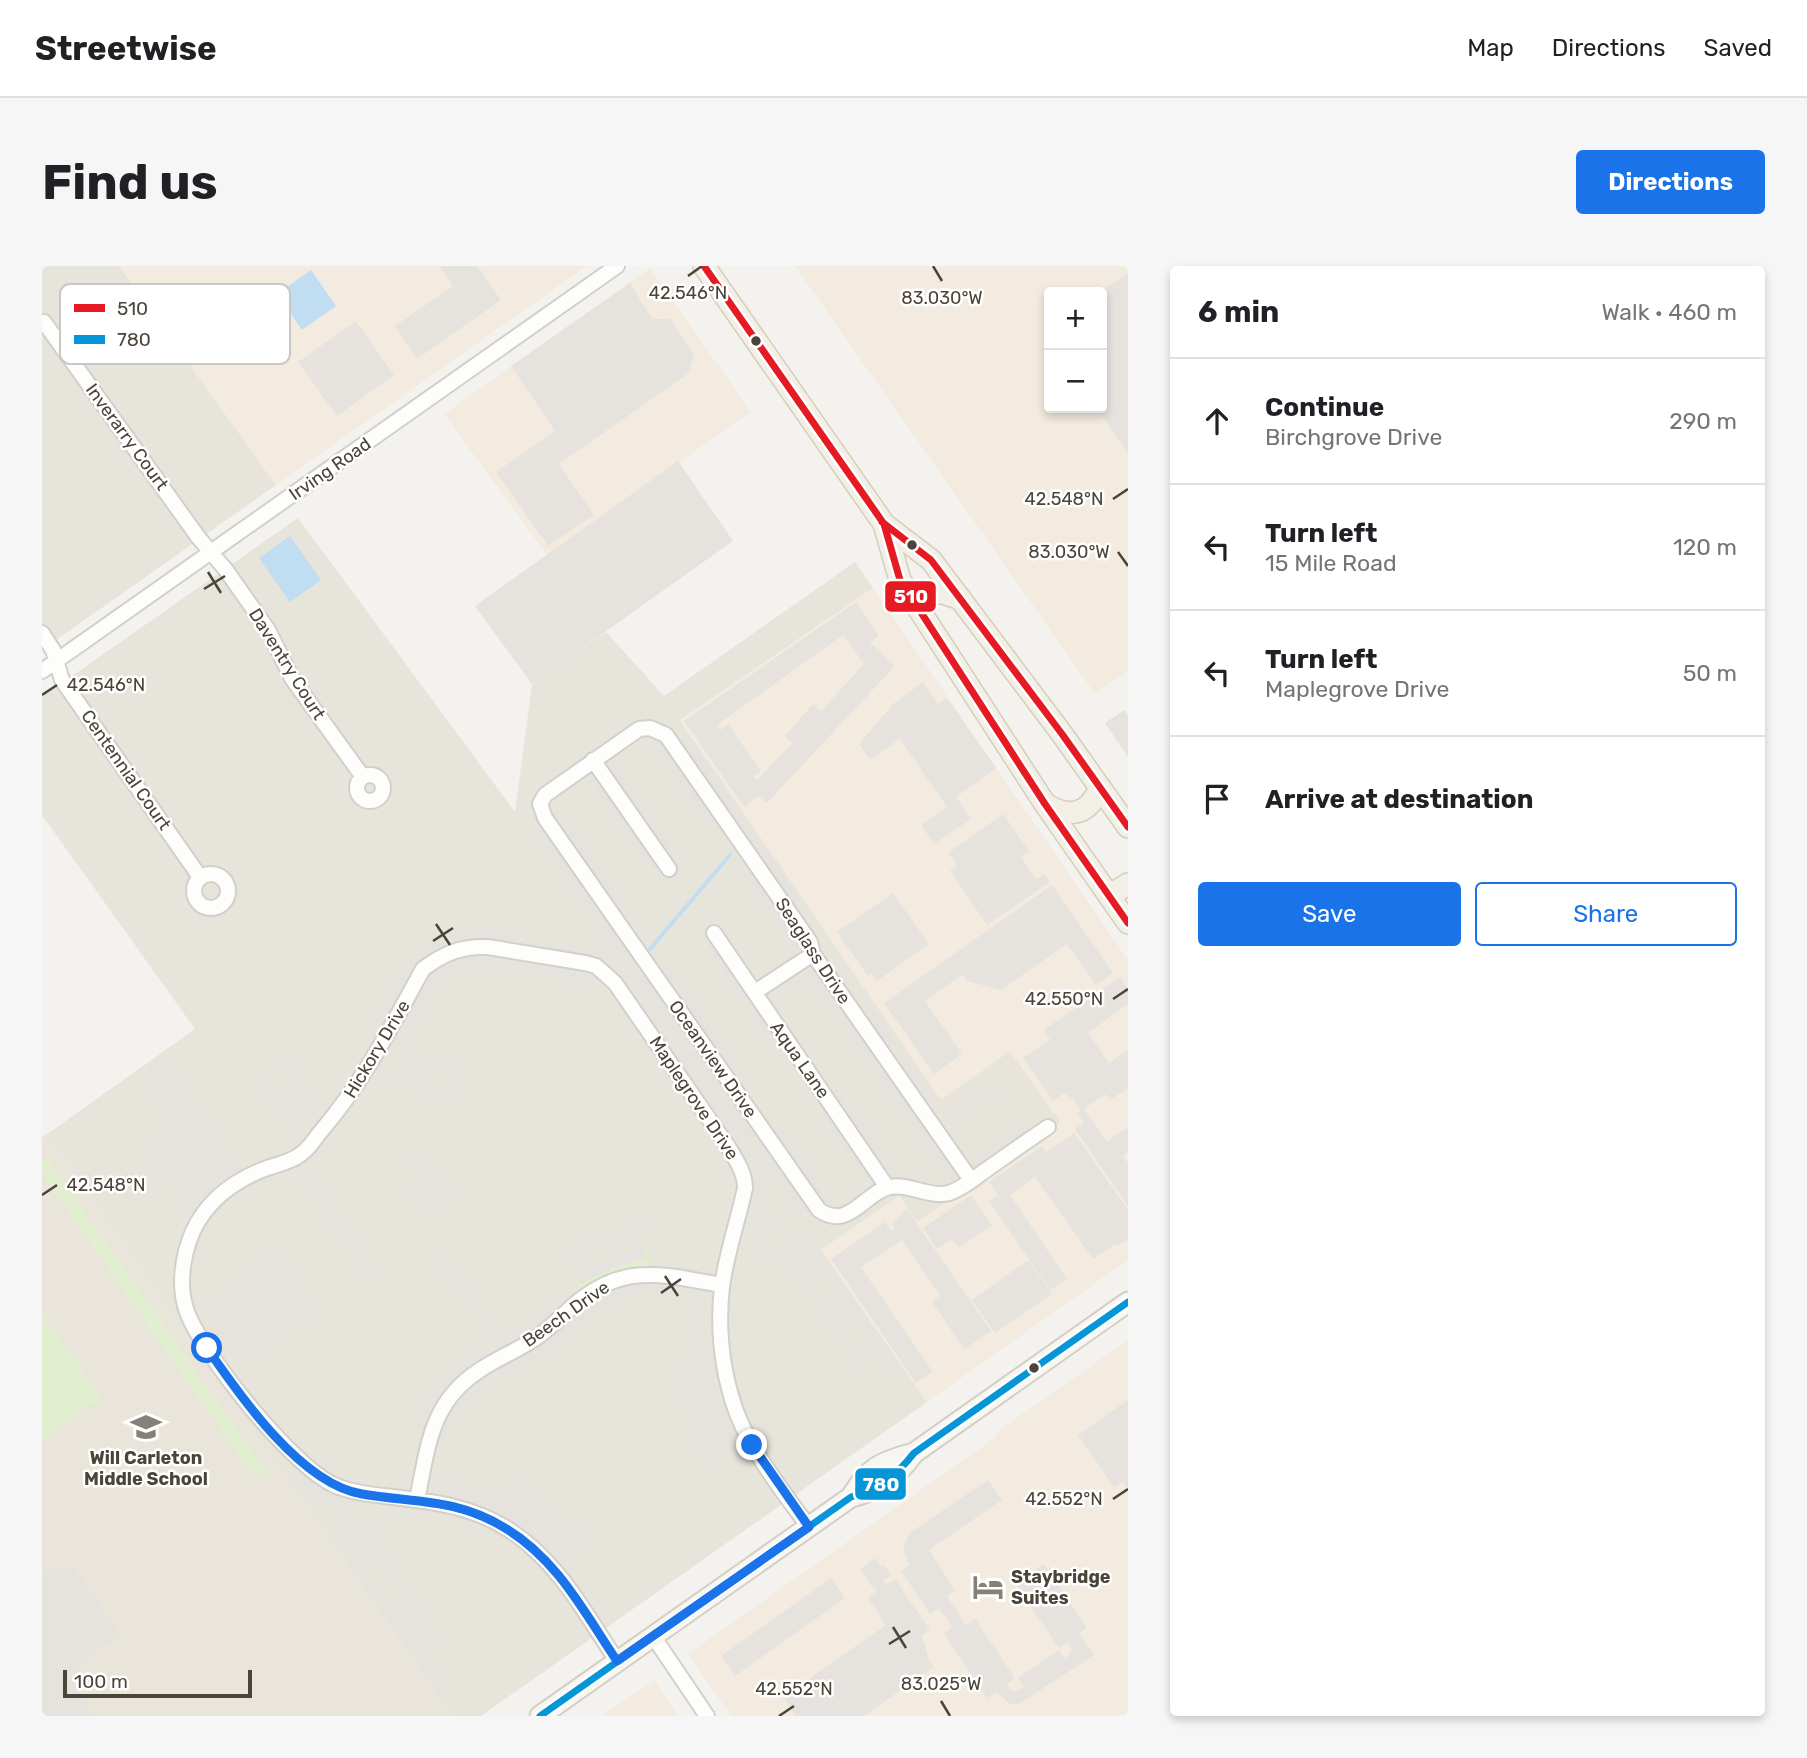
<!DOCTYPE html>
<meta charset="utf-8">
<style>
body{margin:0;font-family:Rubik,sans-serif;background:#f6f6f6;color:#202124}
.controls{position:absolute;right:21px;top:21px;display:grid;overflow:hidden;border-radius:7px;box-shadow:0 4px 10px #0003}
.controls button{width:63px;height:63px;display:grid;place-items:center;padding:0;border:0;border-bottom:2px solid #e0e0e0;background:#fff;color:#202124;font:35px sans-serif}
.scale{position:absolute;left:21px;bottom:18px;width:189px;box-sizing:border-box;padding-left:7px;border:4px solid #4b4439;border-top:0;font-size:19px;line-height:24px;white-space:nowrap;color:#4b4439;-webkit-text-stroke:5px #fff;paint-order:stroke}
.stop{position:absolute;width:21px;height:21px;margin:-16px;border:5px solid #1a73e8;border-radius:50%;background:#fff}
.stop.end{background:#1a73e8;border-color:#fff;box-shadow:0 2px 7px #0008}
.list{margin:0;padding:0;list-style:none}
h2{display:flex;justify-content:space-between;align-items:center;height:91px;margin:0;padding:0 28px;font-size:30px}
h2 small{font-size:23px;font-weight:400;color:#757577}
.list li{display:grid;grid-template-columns:46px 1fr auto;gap:21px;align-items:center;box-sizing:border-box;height:126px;padding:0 28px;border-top:2px solid #e0e0e0}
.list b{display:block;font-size:26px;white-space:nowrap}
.list p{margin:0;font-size:23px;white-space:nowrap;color:#757577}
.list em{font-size:23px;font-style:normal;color:#757577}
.actions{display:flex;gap:14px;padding:21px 28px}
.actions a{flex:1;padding:16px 0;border:2px solid #1a73e8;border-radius:7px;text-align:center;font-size:24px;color:#1a73e8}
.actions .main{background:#1a73e8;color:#fff}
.icon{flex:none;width:38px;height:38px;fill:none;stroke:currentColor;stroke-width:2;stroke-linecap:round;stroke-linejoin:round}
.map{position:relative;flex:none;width:1086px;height:1450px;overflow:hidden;border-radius:7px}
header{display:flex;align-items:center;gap:42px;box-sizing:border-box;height:98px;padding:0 35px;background:#fff;border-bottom:2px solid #e0e0e0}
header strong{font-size:33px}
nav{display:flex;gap:38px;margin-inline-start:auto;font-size:24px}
.intro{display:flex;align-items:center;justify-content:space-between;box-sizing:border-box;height:168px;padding:0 42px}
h1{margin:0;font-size:49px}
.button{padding:18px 32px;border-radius:7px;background:#1a73e8;color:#fff;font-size:24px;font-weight:700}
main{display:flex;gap:42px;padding:0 42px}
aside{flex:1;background:#fff;border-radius:7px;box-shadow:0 4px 10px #0003}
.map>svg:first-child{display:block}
.residential{fill:#e7e4dc}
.commercial{fill:#f3ebdf;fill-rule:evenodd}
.education{fill:#eae5da}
.green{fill:#e1eecf}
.parking{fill:#e6e3df;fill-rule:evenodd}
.water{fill:#c0ddf1}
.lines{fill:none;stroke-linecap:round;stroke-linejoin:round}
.stream{stroke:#c0ddf1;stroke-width:3.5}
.street-casing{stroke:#d2d0cb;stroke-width:18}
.secondary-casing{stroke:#d3cfc5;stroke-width:23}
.primary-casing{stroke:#d6cebb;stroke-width:24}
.street{stroke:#fdfdfc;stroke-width:14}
.secondary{stroke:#f7f6f1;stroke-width:19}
.primary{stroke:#f2efe6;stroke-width:21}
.bus-1-casing{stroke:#fff;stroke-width:12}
.bus-2-casing{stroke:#fff;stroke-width:12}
.bus-1{stroke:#e51a23;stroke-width:7}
.bus-2{stroke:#0696d7;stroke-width:7}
.route{stroke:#1a73e8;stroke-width:9}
.ticks{fill:none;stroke:#4b4439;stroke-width:2.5}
.bus-dot{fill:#4b4439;stroke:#fff;stroke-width:2.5}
.labels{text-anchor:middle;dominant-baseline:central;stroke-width:5;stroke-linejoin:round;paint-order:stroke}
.street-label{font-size:18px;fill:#4b4439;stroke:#fff}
.poi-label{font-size:18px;font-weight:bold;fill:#4b4439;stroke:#fff}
.key{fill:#fff;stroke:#c9c7c4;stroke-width:2}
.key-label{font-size:19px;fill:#4b4439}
.ticks-label{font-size:18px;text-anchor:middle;fill:#4b4439;stroke:#fff;stroke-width:5;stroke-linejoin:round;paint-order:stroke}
.line-badge{stroke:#fff;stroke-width:2.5}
.badge-label{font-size:19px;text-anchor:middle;font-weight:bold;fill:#fff}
</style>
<header>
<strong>Streetwise</strong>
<nav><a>Map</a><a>Directions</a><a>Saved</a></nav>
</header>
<div class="intro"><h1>Find us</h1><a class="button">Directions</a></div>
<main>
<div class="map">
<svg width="1086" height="1450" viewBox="0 0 1086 1450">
<rect width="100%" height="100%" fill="#f4f2ee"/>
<path class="residential" d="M 0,0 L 77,0 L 234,219 L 0,384 Z
M 256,252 L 473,546 L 490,418 L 564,366 L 622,430 L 813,296 L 831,322 L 638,454 L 899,833 L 968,785 L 1020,858 L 875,956 L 857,930 L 780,984 L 885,1136 L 439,1450 L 409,1450 L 4,869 L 153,763 L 0,549 L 0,431 Z"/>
<path class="commercial" d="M 77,0 L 545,0 L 234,219 Z
M 753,0 L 1086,0 L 1086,405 L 1053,428 ZM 1007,26 L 1060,26 L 1060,142 L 1007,142 Z
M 608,2 L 709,146 L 505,289 L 402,148 Z
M 831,322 L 1086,694 L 1086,994 L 885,1136 L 779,984 L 857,930 L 875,956 L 1019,857 L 968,785 L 899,834 L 638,454 Z
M 1086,1074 L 1086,1450 L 689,1450 L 646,1388 L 954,1171 L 956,1165 Z
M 612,1414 L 636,1450 L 559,1450 Z"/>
<path class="education" d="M 4,869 L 409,1450 L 0,1450 L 0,871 Z"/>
<path class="green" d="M 6,893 L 224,1205 L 213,1213 L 0,908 L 0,898 Z
M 604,980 L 608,993 L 603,1000 L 573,1007 L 542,1022 L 537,1021 L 530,1010 L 532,1009 L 538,1017 L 570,1002 L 604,992 L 602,982 Z
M 0,1047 L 59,1132 L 0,1174 Z"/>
<path class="parking" d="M 397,0 L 435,0 L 459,34 L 375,93 L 353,60 L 411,20 Z
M 1086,7 L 1086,187 L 1054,142 L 1060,142 L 1058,26 Z
M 588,17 L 610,53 L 628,53 L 652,88 L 647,107 L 517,198 L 552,249 L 506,280 L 454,206 L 513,165 L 469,100 Z
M 314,55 L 352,109 L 295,150 L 256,96 Z
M 636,195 L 691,275 L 490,418 L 433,340 Z
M 814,336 L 837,370 L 828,377 L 853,400 L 725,537 L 717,530 L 702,541 L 642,455 ZM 801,369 L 822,398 L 779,445 L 771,438 L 743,470 L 750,477 L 715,514 L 712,510 L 719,505 L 686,458 L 678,464 L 675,459 Z
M 881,416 L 896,438 L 905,432 L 954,502 L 914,531 L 929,553 L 892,578 L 879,559 L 905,541 L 858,473 L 828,494 L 817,478 L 851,438 Z
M 1082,444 L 1086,450 L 1086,491 L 1063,457 Z
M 619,473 L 674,553 L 666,559 L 611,478 Z
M 653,480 L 714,569 L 706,575 L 644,486 Z
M 573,497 L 635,586 L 627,592 L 565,503 Z
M 555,509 L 617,598 L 609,604 L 547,515 Z
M 517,544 L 596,658 L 588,664 L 508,550 Z
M 961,548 L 987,585 L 979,592 L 994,613 L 1002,608 L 1008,616 L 945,659 L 908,605 L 915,599 L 906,587 Z
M 500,560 L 587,684 L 578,690 L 491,567 Z
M 717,574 L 759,634 L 751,640 L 709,579 Z
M 710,602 L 763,678 L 754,684 L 701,608 Z
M 1010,619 L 1071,707 L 1054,719 L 1025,678 L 959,724 L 925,715 L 920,709 L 883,735 L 920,788 L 892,808 L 842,737 Z
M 851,627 L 887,678 L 835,715 L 830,707 L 826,710 L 795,666 Z
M 442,662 L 475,665 L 473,676 L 426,674 L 412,678 L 376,701 L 363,718 L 333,781 L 323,777 L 354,714 L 369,693 L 397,673 L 425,664 Z
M 507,673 L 551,683 L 568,693 L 563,701 L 547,692 L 505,683 Z
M 673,677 L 708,728 L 700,734 L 664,683 Z
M 442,688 L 474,691 L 546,709 L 542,718 L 463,699 L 442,697 L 421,701 L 403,711 L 392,722 L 360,783 L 351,779 L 378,723 L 390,707 L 418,692 Z
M 591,690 L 650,776 L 642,782 L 582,696 Z
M 625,699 L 711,822 L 702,829 L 616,706 Z
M 774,701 L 840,797 L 831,803 L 765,708 Z
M 1078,711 L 1086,723 L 1086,738 L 1046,767 L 1067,797 L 1086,784 L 1086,822 L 1068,834 L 1063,828 L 1042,843 L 1065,875 L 1086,861 L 1086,886 L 1081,890 L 1086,897 L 1086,940 L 1033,863 L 1042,856 L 1035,847 L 1039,844 L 1032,834 L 1022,827 L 1011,835 L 981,792 L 1008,774 L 1002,764 Z
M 824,734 L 854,777 L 846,783 L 816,740 Z
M 602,736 L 692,863 L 713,900 L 719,917 L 721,929 L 718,946 L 709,944 L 710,928 L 708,912 L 594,741 Z
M 716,744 L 755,800 L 747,805 L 708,749 Z
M 656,782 L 684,824 L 676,830 L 647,789 Z
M 239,786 L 280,843 L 271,849 L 231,792 Z
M 370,787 L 422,804 L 418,814 L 367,797 Z
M 123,790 L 199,902 L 191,907 L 193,910 L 145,943 L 105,885 L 133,866 L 101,819 L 111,813 L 105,802 Z
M 862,790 L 893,833 L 884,839 L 854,795 Z
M 218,800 L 264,866 L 256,872 L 210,806 Z
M 843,801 L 913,900 L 903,906 L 834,807 Z
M 350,806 L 413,827 L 410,837 L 346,816 Z
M 954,815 L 960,824 L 906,861 L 900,852 Z
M 796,821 L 851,900 L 843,905 L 788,826 Z
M 686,828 L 715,869 L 706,875 L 678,834 Z
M 785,843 L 830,908 L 823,913 L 777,848 Z
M 982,857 L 988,866 L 935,903 L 929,894 Z
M 739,862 L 789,935 L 780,941 L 730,869 Z
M 1032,867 L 1086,944 L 1086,973 L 1076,980 L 1073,978 L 1051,993 L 993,911 L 968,929 L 1025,1013 L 1008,1024 L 947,935 L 956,929 L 947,916 L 1000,880 L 1004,886 Z
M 363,885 L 426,925 L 420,934 L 357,894 Z
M 729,887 L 766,941 L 757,947 L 720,893 Z
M 266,905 L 340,1012 L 331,1018 L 257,911 Z
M 367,915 L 410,943 L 404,952 L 361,924 Z
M 929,929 L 950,959 L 917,982 L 910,973 L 895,983 L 881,962 Z
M 865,943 L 949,1065 L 922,1083 L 890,1036 L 898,1030 L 860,974 L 819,1001 L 891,1106 L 874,1117 L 789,993 L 843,956 L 849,965 L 853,963 L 850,958 Z
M 719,951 L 744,960 L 768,977 L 795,1010 L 860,1104 L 853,1110 L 769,991 L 754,977 L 741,969 L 716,960 Z
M 603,957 L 603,966 L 559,979 L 516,1002 L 511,995 L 556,969 Z
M 392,975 L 454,1063 L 446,1068 L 385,980 Z
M 711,976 L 745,989 L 755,997 L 825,1096 L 817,1101 L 751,1007 L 735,995 L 708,984 Z
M 602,982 L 605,991 L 570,1002 L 538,1018 L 532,1009 L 566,992 Z
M 236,984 L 277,1043 L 205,1093 L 199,1085 L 191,1091 L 156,1040 Z
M 986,994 L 1010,1028 L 953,1067 L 930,1034 Z
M 602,1015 L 624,1016 L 624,1026 L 602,1026 L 582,1029 L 554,1044 L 500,1089 L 454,1114 L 435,1128 L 418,1146 L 401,1175 L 393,1171 L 410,1141 L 429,1120 L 449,1106 L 501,1077 L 548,1036 L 562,1027 L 579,1020 Z
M 653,1037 L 664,1038 L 663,1062 L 671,1110 L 680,1145 L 693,1176 L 684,1181 L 676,1167 L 660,1119 L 652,1063 Z
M 505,1041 L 512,1049 L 496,1061 L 461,1083 L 456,1074 L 491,1053 Z
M 436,1086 L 441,1094 L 405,1123 L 382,1163 L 372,1160 L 397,1116 L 423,1094 Z
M 643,1098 L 655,1153 L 676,1197 L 668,1201 L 646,1156 L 636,1120 L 633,1099 Z
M 1086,1134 L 1086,1223 L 1081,1216 L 1072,1221 L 1036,1169 Z
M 260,1211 L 282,1227 L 308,1232 L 306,1241 L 279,1236 L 266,1229 L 255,1220 Z
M 399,1211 L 452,1230 L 466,1238 L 498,1260 L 527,1288 L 519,1294 L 461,1247 L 447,1241 L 397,1224 Z
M 470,1212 L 492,1226 L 545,1271 L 537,1279 L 487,1235 L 465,1221 Z
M 946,1214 L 960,1234 L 887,1284 L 913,1324 L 905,1330 L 924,1359 L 933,1353 L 973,1412 L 965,1418 L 967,1422 L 973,1425 L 979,1423 L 982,1421 L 976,1412 L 1017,1384 L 1023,1393 L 1030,1384 L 1026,1376 L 1017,1382 L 973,1317 L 1002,1298 L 1045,1362 L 1037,1368 L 1052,1389 L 977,1438 L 968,1438 L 954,1426 L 945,1432 L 902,1368 L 910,1361 L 897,1342 L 888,1348 L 859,1305 L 867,1299 L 861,1281 L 869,1266 Z
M 302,1245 L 313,1245 L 312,1271 L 318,1298 L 412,1432 L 404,1437 L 310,1302 L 303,1282 Z
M 327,1250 L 337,1252 L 336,1267 L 340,1285 L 402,1376 L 394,1382 L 330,1287 L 326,1268 Z
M 833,1292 L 839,1301 L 842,1299 L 849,1309 L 841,1315 L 843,1319 L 853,1313 L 888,1364 L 880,1369 L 887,1394 L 892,1401 L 822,1450 L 753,1450 L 742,1430 L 844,1359 L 826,1332 L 835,1325 L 832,1320 L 830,1321 L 818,1303 Z
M 12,1300 L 31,1300 L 79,1369 L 24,1408 L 53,1450 L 0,1450 L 0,1308 Z
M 789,1312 L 803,1332 L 693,1410 L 679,1390 Z"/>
<path class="water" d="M 269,4 L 294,40 L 260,64 L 235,28 Z
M 248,270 L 279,314 L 248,336 L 217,292 Z"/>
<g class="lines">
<path class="stream" d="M 608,683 L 688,589"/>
<g class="street-casing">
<path id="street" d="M 2,56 L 156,271 L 184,304 L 226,364 L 251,414 L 321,511
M 0,367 L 11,384 L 20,414 L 158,611
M 0,405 L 575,0
M 551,494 L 627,603
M315 522a13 13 0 1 1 26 0a13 13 0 1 1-26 0Z
M152 625a17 17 0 1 1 34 0a17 17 0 1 1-34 0Z
M 672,667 L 845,921
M 713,726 L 771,688
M 929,914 L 771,688 L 768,676 L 624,469 L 608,462 L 597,463 L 503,529 L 498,538 L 503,552 L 777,944 C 807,965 823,926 848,921 C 867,917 887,932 907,927 C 920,923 933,912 944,904 C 964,890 985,875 1006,861
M 375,1234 C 386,1181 388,1136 438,1104 C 456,1092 476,1084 494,1072 C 510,1061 523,1046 538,1034 C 586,996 626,1010 680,1019
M 611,1370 L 665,1450
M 575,1395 C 543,1347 515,1293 464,1262 C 432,1242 395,1236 359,1232 C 335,1229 313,1228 292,1219 C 250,1200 158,1086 144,1043 C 136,1018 141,988 151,965 C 166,933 193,914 225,902 C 237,898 249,896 259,888 C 268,882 273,872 280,864 C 322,815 350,759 381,703 C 402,687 420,680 446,681 L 543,697 L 554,700 L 573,717 L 685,879 C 693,892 703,906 703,922 C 696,955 684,988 680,1021 C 674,1073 683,1132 709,1177 C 725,1206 747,1234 767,1261"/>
</g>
<g class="secondary-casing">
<path id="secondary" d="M 809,1231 C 841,1223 852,1214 872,1187 L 1086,1036
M 498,1450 L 809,1231 C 827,1201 838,1196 872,1187"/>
</g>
<g class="primary-casing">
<path id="primary" d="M 662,0 L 842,258 L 889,294 L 1020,468 L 1086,561
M 842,258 L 858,314 L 1003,538 L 1086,657
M 875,341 L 887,330 L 898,326 L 919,333
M 1003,538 C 1028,553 1047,549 1058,521
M 1067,630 L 1086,618"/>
</g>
<use href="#street" class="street"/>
<use href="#secondary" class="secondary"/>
<use href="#primary" class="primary"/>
<g class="bus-1-casing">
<path id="bus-1" d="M 662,0 L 842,258 L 858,314 L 1003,538 L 1086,657
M 840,256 L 889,294 L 1020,468 L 1086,561"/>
</g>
<g class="bus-2-casing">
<path id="bus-2" d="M 498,1450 L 809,1231 C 837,1223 854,1210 872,1187 L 1086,1036"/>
</g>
<use href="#bus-1" class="bus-1"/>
<use href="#bus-2" class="bus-2"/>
</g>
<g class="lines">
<path class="route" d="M 165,1082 C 198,1130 259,1218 320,1228 C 372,1237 415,1232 463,1262 C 515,1293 542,1346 575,1395 L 767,1261 L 710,1179"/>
</g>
<path class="ticks" d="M 891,0 L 900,15M 646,10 L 660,0M 1071,233 L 1086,223M 1076,286 L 1086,300M 166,306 L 179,327M 162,323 L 183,310M 0,429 L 15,419M 394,658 L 408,679M 391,675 L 411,662M 1071,733 L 1086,723M 0,929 L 15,919M 623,1010 L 636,1030M 619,1027 L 639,1013M 1071,1233 L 1086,1223M 851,1361 L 864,1382M 847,1378 L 868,1365M 899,1435 L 908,1450M 737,1450 L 752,1440"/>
<defs>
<g id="school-bare" transform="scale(2.415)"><path d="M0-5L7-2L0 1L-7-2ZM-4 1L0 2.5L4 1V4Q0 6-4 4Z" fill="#868178" stroke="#fff" stroke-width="2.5" paint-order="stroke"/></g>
<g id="hotel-bare" transform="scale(2.415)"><path d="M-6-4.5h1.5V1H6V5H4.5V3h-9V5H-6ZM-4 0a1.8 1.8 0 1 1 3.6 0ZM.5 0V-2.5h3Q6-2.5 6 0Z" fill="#868178" stroke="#fff" stroke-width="2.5" paint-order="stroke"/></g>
</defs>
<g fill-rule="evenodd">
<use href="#school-bare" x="104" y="1161"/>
<use href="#hotel-bare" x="946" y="1321"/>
</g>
<g class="bus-dot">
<circle cx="714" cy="75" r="6"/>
<circle cx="870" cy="279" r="6"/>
<circle cx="992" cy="1102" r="6"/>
</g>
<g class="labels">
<g class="street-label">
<text transform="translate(85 171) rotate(54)">Inverarry Court</text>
<text transform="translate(288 203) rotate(-35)">Irving Road</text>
<text transform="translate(245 398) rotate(58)">Daventry Court</text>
<text transform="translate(84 504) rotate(55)">Centennial Court</text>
<text transform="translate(771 685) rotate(57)">Seaglass Drive</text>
<text transform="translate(335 783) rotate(-59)">Hickory Drive</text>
<text transform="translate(671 793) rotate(55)">Oceanview Drive</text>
<text transform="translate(758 794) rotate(55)">Aqua Lane</text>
<text transform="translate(652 832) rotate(56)">Maplegrove Drive</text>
<text transform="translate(524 1048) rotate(-35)">Beech Drive</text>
</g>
<g class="poi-label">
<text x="104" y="1192">Will Carleton<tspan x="104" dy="21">Middle School</tspan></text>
<text x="969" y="1311" text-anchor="start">Staybridge<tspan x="969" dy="21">Suites</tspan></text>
</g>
</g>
<rect x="18" y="18" width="230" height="80" rx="10" class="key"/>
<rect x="32" y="38" width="31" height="8" fill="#e51a23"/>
<rect x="32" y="69" width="31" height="9" fill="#0696d7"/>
<g class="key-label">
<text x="75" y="49">510</text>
<text x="75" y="80">780</text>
</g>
<g class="ticks-label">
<text x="646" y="33">42.546°N</text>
<text x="900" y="38">83.030°W</text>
<text x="1022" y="239">42.548°N</text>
<text x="1027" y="292">83.030°W</text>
<text x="64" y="425">42.546°N</text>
<text x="1022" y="739">42.550°N</text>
<text x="64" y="925">42.548°N</text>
<text x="1022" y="1239">42.552°N</text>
<text x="899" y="1424">83.025°W</text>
<text x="752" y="1429">42.552°N</text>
</g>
<g class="line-badge">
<rect x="842" y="314" width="53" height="33" rx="7" fill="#e51a23"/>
<rect x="812" y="1201" width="53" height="34" rx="7" fill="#0696d7"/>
</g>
<g class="badge-label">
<text x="869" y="337">510</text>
<text x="839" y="1225">780</text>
</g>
</svg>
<div class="controls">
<button>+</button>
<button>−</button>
</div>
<div class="scale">100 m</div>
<div class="stop" style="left:165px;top:1082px"></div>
<div class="stop end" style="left:710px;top:1179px"></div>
</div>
<aside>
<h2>6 min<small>Walk · 460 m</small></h2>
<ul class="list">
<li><svg class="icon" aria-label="ahead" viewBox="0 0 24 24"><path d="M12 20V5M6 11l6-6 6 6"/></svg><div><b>Continue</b><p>Birchgrove Drive</p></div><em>290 m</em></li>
<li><svg class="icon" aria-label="left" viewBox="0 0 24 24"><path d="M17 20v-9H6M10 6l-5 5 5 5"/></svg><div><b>Turn left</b><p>15 Mile Road</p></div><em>120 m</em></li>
<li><svg class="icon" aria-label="left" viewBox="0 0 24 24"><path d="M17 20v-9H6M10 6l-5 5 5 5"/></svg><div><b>Turn left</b><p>Maplegrove Drive</p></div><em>50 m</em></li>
<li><svg class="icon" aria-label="arrive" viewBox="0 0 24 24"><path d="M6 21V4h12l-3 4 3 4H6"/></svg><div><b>Arrive at destination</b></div></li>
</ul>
<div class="actions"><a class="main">Save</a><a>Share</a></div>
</aside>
</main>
